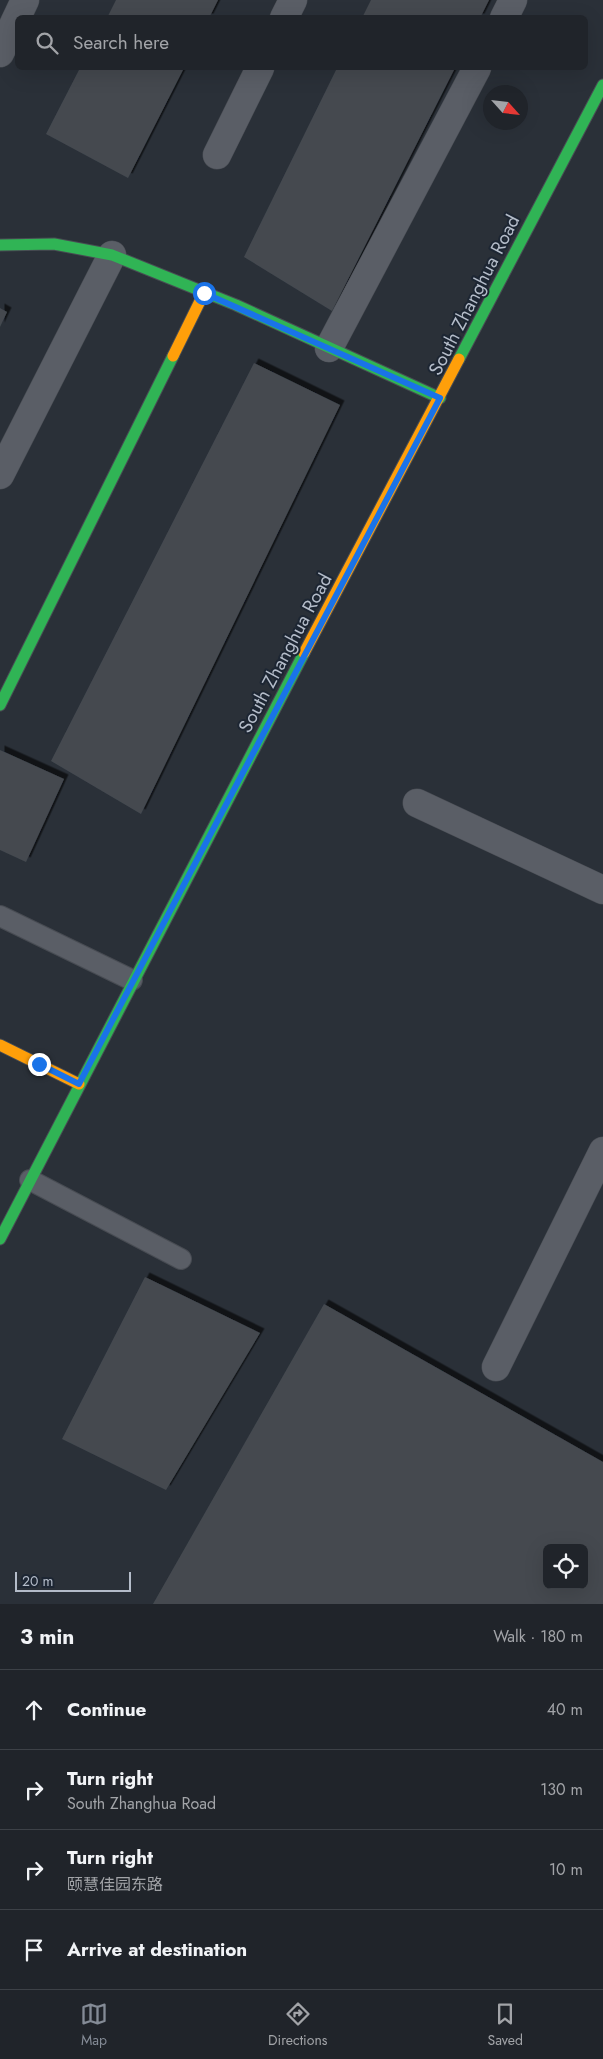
<!DOCTYPE html>
<meta charset="utf-8">
<style>
body{margin:0;font-family:Jost,"Noto Sans SC",sans-serif;background:#2d3036;color:#f1f3f6}
.controls{position:absolute;right:15px;bottom:15px;display:grid;overflow:hidden;border-radius:8px;box-shadow:0 5px 20px #0002}
.controls button{width:45px;height:45px;display:grid;place-items:center;padding:0;border:0;border-bottom:1px solid #3d4147;background:#20242a;color:#f1f3f6;font:25px sans-serif}
.compass{position:absolute;left:483px;top:85px;width:45px;height:45px;border-radius:50%;background:#20242a;box-shadow:0 5px 20px #0002;rotate:117deg}
.scale{position:absolute;left:15px;bottom:12px;width:116px;box-sizing:border-box;padding-left:5px;border:2px solid #b4bcc9;border-top:0;font-size:14px;line-height:18px;white-space:nowrap;color:#b4bcc9;-webkit-text-stroke:4px #1d2633;paint-order:stroke}
.stop{position:absolute;width:15px;height:15px;margin:-11px;border:4px solid #1a73e8;border-radius:50%;background:#fff}
.stop.end{background:#1a73e8;border-color:#fff;box-shadow:0 1px 5px #0008}
.list{margin:0;padding:0;list-style:none}
h2{display:flex;justify-content:space-between;align-items:center;height:65px;margin:0;padding:0 20px;font-size:21px}
h2 small{font-size:16px;font-weight:400;color:#a2a4a8}
.list li{display:grid;grid-template-columns:32px 1fr auto;gap:15px;align-items:center;box-sizing:border-box;height:80px;padding:0 20px;border-top:1px solid #3d4147}
.list b{display:block;font-size:19px;white-space:nowrap}
.list p{margin:0;font-size:16px;white-space:nowrap;color:#a2a4a8}
.list em{font-size:16px;font-style:normal;color:#a2a4a8}
.icon{flex:none;width:28px;height:28px;fill:none;stroke:currentColor;stroke-width:2;stroke-linecap:round;stroke-linejoin:round}
.map{position:relative;flex:none;width:603px;height:1604px;overflow:hidden}
.search{position:absolute;background:#20242a;box-shadow:0 5px 20px #0002;left:15px;right:15px;top:15px;height:55px;display:flex;align-items:center;gap:12px;box-sizing:border-box;padding:0 18px;border-radius:8px;color:#a2a4a8;font-size:19px}
.sheet{height:385px;background:#20242a}
nav{display:flex;justify-content:space-around;align-items:center;box-sizing:border-box;height:70px;border-top:1px solid #3d4147;background:#20242a;font-size:14px;color:#a2a4a8}
nav a{display:grid;justify-items:center;gap:2px}
nav .on{color:#848b96}
.map>svg:first-child{display:block}
.building{fill:#444950;fill-rule:evenodd;filter:url(#shadow)}
.lines{fill:none;stroke-linecap:round;stroke-linejoin:round}
.lane-casing{stroke:#484c53;stroke-width:22}
.street-casing{stroke:#484c53;stroke-width:29}
.fast-casing{stroke:#484c53;stroke-width:13}
.slow-casing{stroke:#484c53;stroke-width:13}
.lane{stroke:#5a5e66;stroke-width:20}
.street{stroke:#5a5e66;stroke-width:28}
.fast{stroke:#30b455;stroke-width:11}
.slow{stroke:#ff9f0a;stroke-width:11}
.route{stroke:#1a73e8;stroke-width:6}
.labels{text-anchor:middle;dominant-baseline:central;stroke-width:4;stroke-linejoin:round;paint-order:stroke}
.street-label{font-size:19px;fill:#b4bcc9;stroke:#1d2633}
</style>
<div class="map">
<svg width="603" height="1604" viewBox="0 0 603 1604">
<defs>
<filter id="shadow"><feDropShadow dx="4.5" dy="-4.5" stdDeviation="0" flood-color="#0009"/></filter>
</defs>
<rect width="100%" height="100%" fill="#2a3038"/>
<path class="building" d="M 116,0 L 218,0 L 209,18 L 107,18 Z
M 371,0 L 489,0 L 480,18 L 362,18 Z
M 80,68 L 184,68 L 128,178 L 46,134 Z
M 337,68 L 455,68 L 332,311 L 244,257 Z
M 0,308 L 7,312 L 0,327 Z
M 254,363 L 340,405 L 141,814 L 51,761 Z
M 0,750 L 64,779 L 26,862 L 0,850 Z
M 145,1277 L 260,1333 L 166,1490 L 62,1439 Z
M 324,1304 L 603,1462 L 603,1604 L 153,1604 ZM 547,1548 L 584,1548 L 584,1585 L 547,1585 Z"/>
<g class="lines">
<g class="lane-casing">
<path id="lane" d="M 0,916 L 132,980
M 30,1180 L 181,1259"/>
</g>
<g class="street-casing">
<path id="street" d="M 284,18 L 293,0
M 504,18 L 513,0
M 0,53 L 25,0
M 217,155 L 260,68
M 329,348 L 477,68
M 0,475 L 112,255
M 417,803 L 603,890
M 496,1367 L 603,1151"/>
</g>
<g class="fast-casing">
<path id="fast" d="M 0,245 L 54,244 L 112,255 L 236,305 L 440,398
M 459,359 L 603,85
M 0,705 L 173,356
M 0,1239 L 304,653"/>
</g>
<g class="slow-casing">
<path id="slow" d="M 173,356 L 204,293
M 304,653 L 459,359
M 0,1045 L 79,1084"/>
</g>
<use href="#lane" class="lane"/>
<use href="#street" class="street"/>
<use href="#fast" class="fast"/>
<use href="#slow" class="slow"/>
</g>
<g class="lines">
<path class="route" d="M 39,1064 L 79,1084 L 440,398 L 204,293"/>
</g>
<g class="labels">
<g class="street-label">
<text transform="translate(474 295) rotate(-63)">South Zhanghua Road</text>
<text transform="translate(285 653) rotate(-62)">South Zhanghua Road</text>
</g>
</g>
</svg>
<div class="controls">
<button><svg class="icon" aria-label="locate" viewBox="0 0 24 24"><circle cx="12" cy="12" r="6"/><path d="M12 2v4M12 18v4M2 12h4M18 12h4"/></svg></button>
</div>
<svg class="compass" viewBox="-18 -18 36 36"><path d="M0-13l5 13h-10z" fill="#e53935"/><path d="M0 13l5-13h-10z" fill="#a2a4a8"/></svg>
<div class="scale">20 m</div>
<div class="stop" style="left:204px;top:293px"></div>
<div class="stop end" style="left:39px;top:1064px"></div>
<div class="search"><svg class="icon" aria-label="search" viewBox="0 0 24 24"><circle cx="10" cy="10" r="6"/><path d="M15 15l6 6"/></svg>Search here</div>
</div>
<section class="sheet">
<h2>3 min<small>Walk · 180 m</small></h2>
<ul class="list">
<li><svg class="icon" aria-label="ahead" viewBox="0 0 24 24"><path d="M12 20V5M6 11l6-6 6 6"/></svg><div><b>Continue</b></div><em>40 m</em></li>
<li><svg class="icon" aria-label="right" viewBox="0 0 24 24"><path d="M7 20v-9h11M14 6l5 5-5 5"/></svg><div><b>Turn right</b><p>South Zhanghua Road</p></div><em>130 m</em></li>
<li><svg class="icon" aria-label="right" viewBox="0 0 24 24"><path d="M7 20v-9h11M14 6l5 5-5 5"/></svg><div><b>Turn right</b><p>颐慧佳园东路</p></div><em>10 m</em></li>
<li><svg class="icon" aria-label="arrive" viewBox="0 0 24 24"><path d="M6 21V4h12l-3 4 3 4H6"/></svg><div><b>Arrive at destination</b></div></li>
</ul>
</section>
<nav>
<a class="on"><svg class="icon" aria-label="map" viewBox="0 0 24 24"><path d="M3 6l6-2 6 2 6-2v14l-6 2-6-2-6 2zM9 4v14M15 6v14"/></svg>Map</a>
<a><svg class="icon" aria-label="directions" viewBox="0 0 24 24"><path d="M12 3l9 9-9 9-9-9zM9 14v-3h6M13 9l2 2-2 2"/></svg>Directions</a>
<a><svg class="icon" aria-label="saved" viewBox="0 0 24 24"><path d="M7 4h10v16l-5-4-5 4z"/></svg>Saved</a>
</nav>
